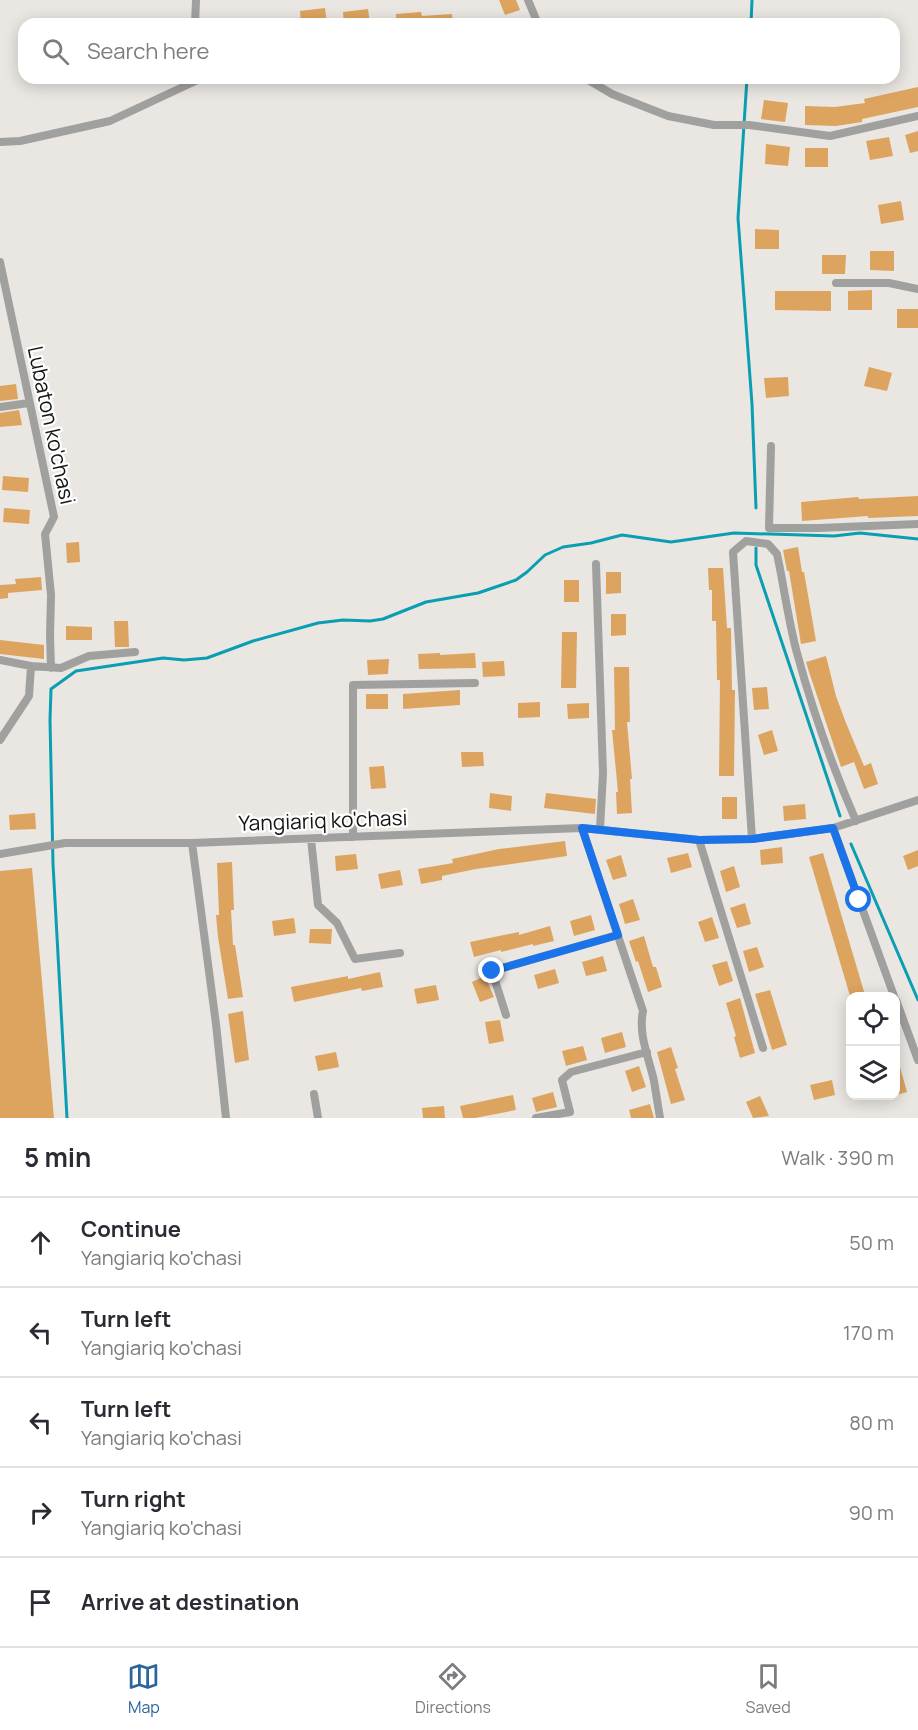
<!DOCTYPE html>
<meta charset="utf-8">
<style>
body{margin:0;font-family:Manrope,sans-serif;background:#f7f7f7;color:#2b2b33}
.controls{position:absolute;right:18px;bottom:18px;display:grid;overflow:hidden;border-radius:12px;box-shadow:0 3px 15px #0003}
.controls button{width:54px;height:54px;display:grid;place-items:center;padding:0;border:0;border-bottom:2px solid #e1e1e2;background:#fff;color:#2b2b33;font:30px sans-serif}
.stop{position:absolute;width:18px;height:18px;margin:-14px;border:4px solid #1a73e8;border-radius:50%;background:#fff}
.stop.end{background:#1a73e8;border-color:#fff;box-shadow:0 2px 6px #0008}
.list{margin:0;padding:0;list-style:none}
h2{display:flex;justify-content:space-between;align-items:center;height:78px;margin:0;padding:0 24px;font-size:26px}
h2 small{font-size:20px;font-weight:400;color:#7c7c81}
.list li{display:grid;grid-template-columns:39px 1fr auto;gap:18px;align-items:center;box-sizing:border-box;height:90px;padding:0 24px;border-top:2px solid #e1e1e2}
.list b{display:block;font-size:22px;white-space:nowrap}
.list p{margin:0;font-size:20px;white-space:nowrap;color:#7c7c81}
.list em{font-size:20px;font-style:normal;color:#7c7c81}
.icon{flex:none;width:33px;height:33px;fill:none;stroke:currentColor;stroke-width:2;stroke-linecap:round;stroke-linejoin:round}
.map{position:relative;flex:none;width:918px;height:1118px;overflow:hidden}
.search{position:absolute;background:#fff;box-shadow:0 3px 15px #0003;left:18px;right:18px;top:18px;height:66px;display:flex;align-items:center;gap:15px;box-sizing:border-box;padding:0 21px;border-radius:18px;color:#7c7c81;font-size:22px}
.sheet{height:528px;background:#fff}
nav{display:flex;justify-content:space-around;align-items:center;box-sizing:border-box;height:84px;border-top:2px solid #e1e1e2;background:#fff;font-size:16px;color:#7c7c81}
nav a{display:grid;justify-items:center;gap:3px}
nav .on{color:#2a659d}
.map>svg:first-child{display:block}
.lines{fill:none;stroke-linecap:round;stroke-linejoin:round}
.stream{stroke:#099eb2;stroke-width:3}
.building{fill:#dda45f}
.street{stroke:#a0a09e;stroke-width:8}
.route{stroke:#1a73e8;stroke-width:8}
.labels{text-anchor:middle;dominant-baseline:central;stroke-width:4.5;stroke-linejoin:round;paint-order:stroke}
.street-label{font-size:21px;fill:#151413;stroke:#fff}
</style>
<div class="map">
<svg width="918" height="1118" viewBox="0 0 918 1118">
<rect width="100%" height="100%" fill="#eae6e2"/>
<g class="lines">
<path class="stream" d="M 751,24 L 752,0
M 747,78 L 738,218 L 752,404 L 756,508
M 756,548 L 756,565 L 840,816
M 851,844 L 918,1000
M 67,1118 L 53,864 L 50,720 L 51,689 L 76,671 L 163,658 L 184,660 L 207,658 L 253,641 L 318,623 L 343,620 L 370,621 L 383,619 L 426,602 L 478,593 L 516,580 L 527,572 L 545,555 L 563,547 L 591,543 L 622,535 L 671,542 L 734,533 L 834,536 L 860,533 L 918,539"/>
</g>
<path class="building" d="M 499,0 L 516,0 L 520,10 L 505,15 Z
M 325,8 L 327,24 L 301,24 L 300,11 Z
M 368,9 L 370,24 L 344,24 L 343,12 Z
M 421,12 L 422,16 L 452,14 L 453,24 L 396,24 L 396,14 Z
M 918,87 L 918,107 L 862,119 L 862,122 L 836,126 L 805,125 L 805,106 L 835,107 L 865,103 L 864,99 Z
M 764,100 L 788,103 L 785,122 L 761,119 Z
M 918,131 L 918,151 L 910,153 L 905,135 Z
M 889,137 L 893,156 L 870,160 L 866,141 Z
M 766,144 L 790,147 L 788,166 L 765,164 Z
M 805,148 L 828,148 L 828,167 L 805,167 Z
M 901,201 L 904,220 L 881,224 L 878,205 Z
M 755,229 L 779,230 L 779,249 L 755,249 Z
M 870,251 L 894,251 L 894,271 L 870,270 Z
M 822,255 L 846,255 L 845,274 L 822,274 Z
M 872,290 L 872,310 L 848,310 L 848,291 Z
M 775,291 L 831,291 L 831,311 L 775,310 Z
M 897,309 L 918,309 L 918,328 L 897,328 Z
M 869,367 L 892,373 L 887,391 L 864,386 Z
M 788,377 L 789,396 L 766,398 L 764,378 Z
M 16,384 L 18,399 L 0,401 L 0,386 Z
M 19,410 L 22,425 L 0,427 L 0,413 Z
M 3,476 L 29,478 L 28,492 L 2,490 Z
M 918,496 L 918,516 L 868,518 L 868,516 L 802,521 L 801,502 L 858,497 L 859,499 Z
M 4,508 L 30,510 L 29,524 L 3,522 Z
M 79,542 L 80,562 L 67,563 L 66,543 Z
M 798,547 L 802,572 L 804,572 L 816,641 L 801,644 L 789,571 L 787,571 L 783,550 Z
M 708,568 L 723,568 L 727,628 L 731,628 L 732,690 L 735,690 L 734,776 L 719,776 L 720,680 L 717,680 L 716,621 L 712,621 L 712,590 L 709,590 Z
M 606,572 L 621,572 L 621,593 L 606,594 Z
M 41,577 L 42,590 L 8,593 L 8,598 L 0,599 L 0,585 L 16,584 L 15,579 Z
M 564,580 L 579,580 L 579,602 L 564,602 Z
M 611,614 L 626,614 L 626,635 L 611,636 Z
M 114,621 L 128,621 L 129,647 L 115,647 Z
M 66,626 L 92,627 L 92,640 L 66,640 Z
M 562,632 L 577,632 L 576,688 L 561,688 Z
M 0,640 L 44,645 L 44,659 L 0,654 Z
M 440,653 L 440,655 L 475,653 L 476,668 L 419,669 L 418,654 Z
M 826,656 L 836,696 L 846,723 L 864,766 L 871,763 L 878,784 L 864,789 L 854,762 L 841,767 L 809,672 L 806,662 Z
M 389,659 L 388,674 L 368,675 L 367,660 Z
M 504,661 L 505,676 L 483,677 L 482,662 Z
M 614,667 L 629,667 L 630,722 L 627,722 L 632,779 L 630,779 L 632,813 L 617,814 L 616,792 L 618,792 L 612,730 L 615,730 Z
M 767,687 L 769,709 L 754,710 L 752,688 Z
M 460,690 L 460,705 L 403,709 L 403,694 Z
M 366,694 L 388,694 L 388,709 L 366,709 Z
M 540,702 L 540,717 L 518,718 L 518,703 Z
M 589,703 L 589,718 L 568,719 L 567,704 Z
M 772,730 L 778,751 L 764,755 L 758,735 Z
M 461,752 L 483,752 L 484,766 L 462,767 Z
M 384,766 L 386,788 L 371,789 L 369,767 Z
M 490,793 L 512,796 L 511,811 L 489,808 Z
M 546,793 L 596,799 L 595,814 L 544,808 Z
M 722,797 L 737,797 L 737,819 L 722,819 Z
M 805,804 L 806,819 L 784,821 L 783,806 Z
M 35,813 L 36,829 L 10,830 L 9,815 Z
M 565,841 L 567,856 L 476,869 L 442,876 L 442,880 L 421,884 L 418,869 L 453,863 L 452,859 L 499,849 Z
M 782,847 L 783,863 L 761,865 L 760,850 Z
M 918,850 L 918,866 L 908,870 L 903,856 Z
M 688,853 L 692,867 L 671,873 L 667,858 Z
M 823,853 L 865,995 L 860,996 L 850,996 L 809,857 Z
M 356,854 L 358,869 L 336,871 L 335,856 Z
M 621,855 L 627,876 L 613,880 L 606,860 Z
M 232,862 L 234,910 L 231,910 L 233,945 L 235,945 L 243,997 L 228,999 L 218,937 L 216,915 L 219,915 L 217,863 Z
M 734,866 L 740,887 L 726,892 L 720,871 Z
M 32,868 L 54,1118 L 0,1118 L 0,871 Z
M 400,870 L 403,885 L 381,889 L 378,874 Z
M 633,899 L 640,920 L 625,924 L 619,904 Z
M 745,903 L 751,924 L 737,928 L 730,908 Z
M 591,915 L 595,930 L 574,936 L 570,921 Z
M 712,917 L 719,938 L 705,942 L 698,922 Z
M 294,918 L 296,933 L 274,936 L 272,921 Z
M 550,926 L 554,941 L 533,946 L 533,944 L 501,952 L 501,950 L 474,957 L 470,942 L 519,932 L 519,935 Z
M 310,929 L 332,929 L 331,944 L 309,943 Z
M 644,936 L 653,967 L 656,967 L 662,987 L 648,992 L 638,961 L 636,962 L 629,941 Z
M 757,947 L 764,967 L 749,972 L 743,951 Z
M 603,956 L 607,971 L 586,976 L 582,962 Z
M 727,961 L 733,981 L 719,986 L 712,965 Z
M 555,969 L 559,983 L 538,989 L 534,975 Z
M 380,972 L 383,987 L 362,991 L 361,988 L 294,1002 L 291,987 L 348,976 L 348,979 Z
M 485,976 L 494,997 L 480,1002 L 472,982 Z
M 436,985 L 439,1000 L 417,1004 L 414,989 Z
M 770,990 L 787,1045 L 772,1050 L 755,994 Z
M 740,998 L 755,1053 L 740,1058 L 734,1037 L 736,1036 L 726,1003 Z
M 243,1011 L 249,1060 L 235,1063 L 228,1014 Z
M 500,1020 L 504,1041 L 489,1044 L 485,1022 Z
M 622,1032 L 626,1047 L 605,1053 L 601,1038 Z
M 583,1046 L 587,1060 L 566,1066 L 562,1051 Z
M 671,1047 L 678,1068 L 675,1069 L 685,1100 L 671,1104 L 657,1052 Z
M 336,1052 L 339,1067 L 318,1071 L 315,1056 Z
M 896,1060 L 898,1060 L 907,1092 L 896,1095 Z
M 639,1066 L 646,1087 L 632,1092 L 625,1071 Z
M 832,1080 L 835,1095 L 814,1100 L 810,1085 Z
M 553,1092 L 557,1107 L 536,1112 L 532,1098 Z
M 513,1095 L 516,1110 L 475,1118 L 463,1118 L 460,1106 Z
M 760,1096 L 769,1116 L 753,1118 L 746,1102 Z
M 650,1104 L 654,1118 L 631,1118 L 629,1110 Z
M 444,1106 L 445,1118 L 423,1118 L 422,1108 Z"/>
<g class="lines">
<path class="street" d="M 528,0 L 538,24
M 195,24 L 196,0
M 585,78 L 612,94 L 668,116 L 714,125 L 749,125 L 830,136 L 918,116
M 0,142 L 20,141 L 110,121 L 202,78
M 0,262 L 54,517 L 45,534 L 51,595 L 50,635 L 51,668
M 836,283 L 889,283 L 918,289
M 0,407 L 29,403
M 771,446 L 769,528 L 819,528 L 918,524
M 596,564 L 603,773 L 600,829
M 0,660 L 31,666 L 61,668 L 89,656 L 135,652
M 0,740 L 29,696 L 31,666
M 582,828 L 643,1011 C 638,1035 649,1058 654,1081 C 656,1093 658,1106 660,1118
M 833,828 L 894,996
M 353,837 L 353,685 L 475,683
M 311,839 L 318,905 L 337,923 L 355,959 L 400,953
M 752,839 L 733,552 L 746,541 L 768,544 L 777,554 C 784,586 788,620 797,653 C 812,709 833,768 856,821
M 699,840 L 763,1048
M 192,843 L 216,1024 L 226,1118
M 0,854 L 65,843 L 192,843 L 582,828 L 699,840 L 752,839 L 833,828 L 918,800
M 896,1000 L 918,1060
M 506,1015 L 492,971 L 617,935
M 314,1094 L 318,1118
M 536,1118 L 570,1112 L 562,1080 L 571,1072 L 647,1052"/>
</g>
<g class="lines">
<path class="route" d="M 492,971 L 618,935 L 582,828 L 699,840 L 752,839 L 833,828 L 859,900"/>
</g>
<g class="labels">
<g class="street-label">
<text transform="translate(52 425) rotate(78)">Lubaton ko'chasi</text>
<text transform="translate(323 820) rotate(-2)">Yangiariq ko'chasi</text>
</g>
</g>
</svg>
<div class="controls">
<button><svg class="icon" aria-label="locate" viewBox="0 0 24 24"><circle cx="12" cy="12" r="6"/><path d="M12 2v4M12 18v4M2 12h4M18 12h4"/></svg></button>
<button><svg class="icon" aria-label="layers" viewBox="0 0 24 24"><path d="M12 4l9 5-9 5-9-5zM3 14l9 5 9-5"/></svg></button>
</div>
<div class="stop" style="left:859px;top:900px"></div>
<div class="stop end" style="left:492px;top:971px"></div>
<div class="search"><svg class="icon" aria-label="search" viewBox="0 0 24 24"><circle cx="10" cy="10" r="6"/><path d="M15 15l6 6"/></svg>Search here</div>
</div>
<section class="sheet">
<h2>5 min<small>Walk · 390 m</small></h2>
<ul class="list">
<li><svg class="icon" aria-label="ahead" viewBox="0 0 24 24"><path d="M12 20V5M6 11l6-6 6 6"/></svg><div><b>Continue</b><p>Yangiariq ko'chasi</p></div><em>50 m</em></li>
<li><svg class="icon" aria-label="left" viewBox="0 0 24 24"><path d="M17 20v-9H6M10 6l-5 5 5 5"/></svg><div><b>Turn left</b><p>Yangiariq ko'chasi</p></div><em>170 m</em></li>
<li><svg class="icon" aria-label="left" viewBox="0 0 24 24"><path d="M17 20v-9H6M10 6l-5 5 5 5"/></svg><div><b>Turn left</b><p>Yangiariq ko'chasi</p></div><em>80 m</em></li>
<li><svg class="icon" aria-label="right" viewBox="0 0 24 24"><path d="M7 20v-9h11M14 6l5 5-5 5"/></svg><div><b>Turn right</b><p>Yangiariq ko'chasi</p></div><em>90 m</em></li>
<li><svg class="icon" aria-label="arrive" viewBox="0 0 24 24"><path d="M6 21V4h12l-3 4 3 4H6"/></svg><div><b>Arrive at destination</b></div></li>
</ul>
</section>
<nav>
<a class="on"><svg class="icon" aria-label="map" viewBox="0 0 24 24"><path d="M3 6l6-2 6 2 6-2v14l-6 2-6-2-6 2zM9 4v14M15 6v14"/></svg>Map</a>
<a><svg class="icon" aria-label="directions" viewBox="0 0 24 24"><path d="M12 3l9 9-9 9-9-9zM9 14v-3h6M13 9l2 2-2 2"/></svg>Directions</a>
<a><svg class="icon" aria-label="saved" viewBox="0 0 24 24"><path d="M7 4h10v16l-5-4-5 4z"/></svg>Saved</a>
</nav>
